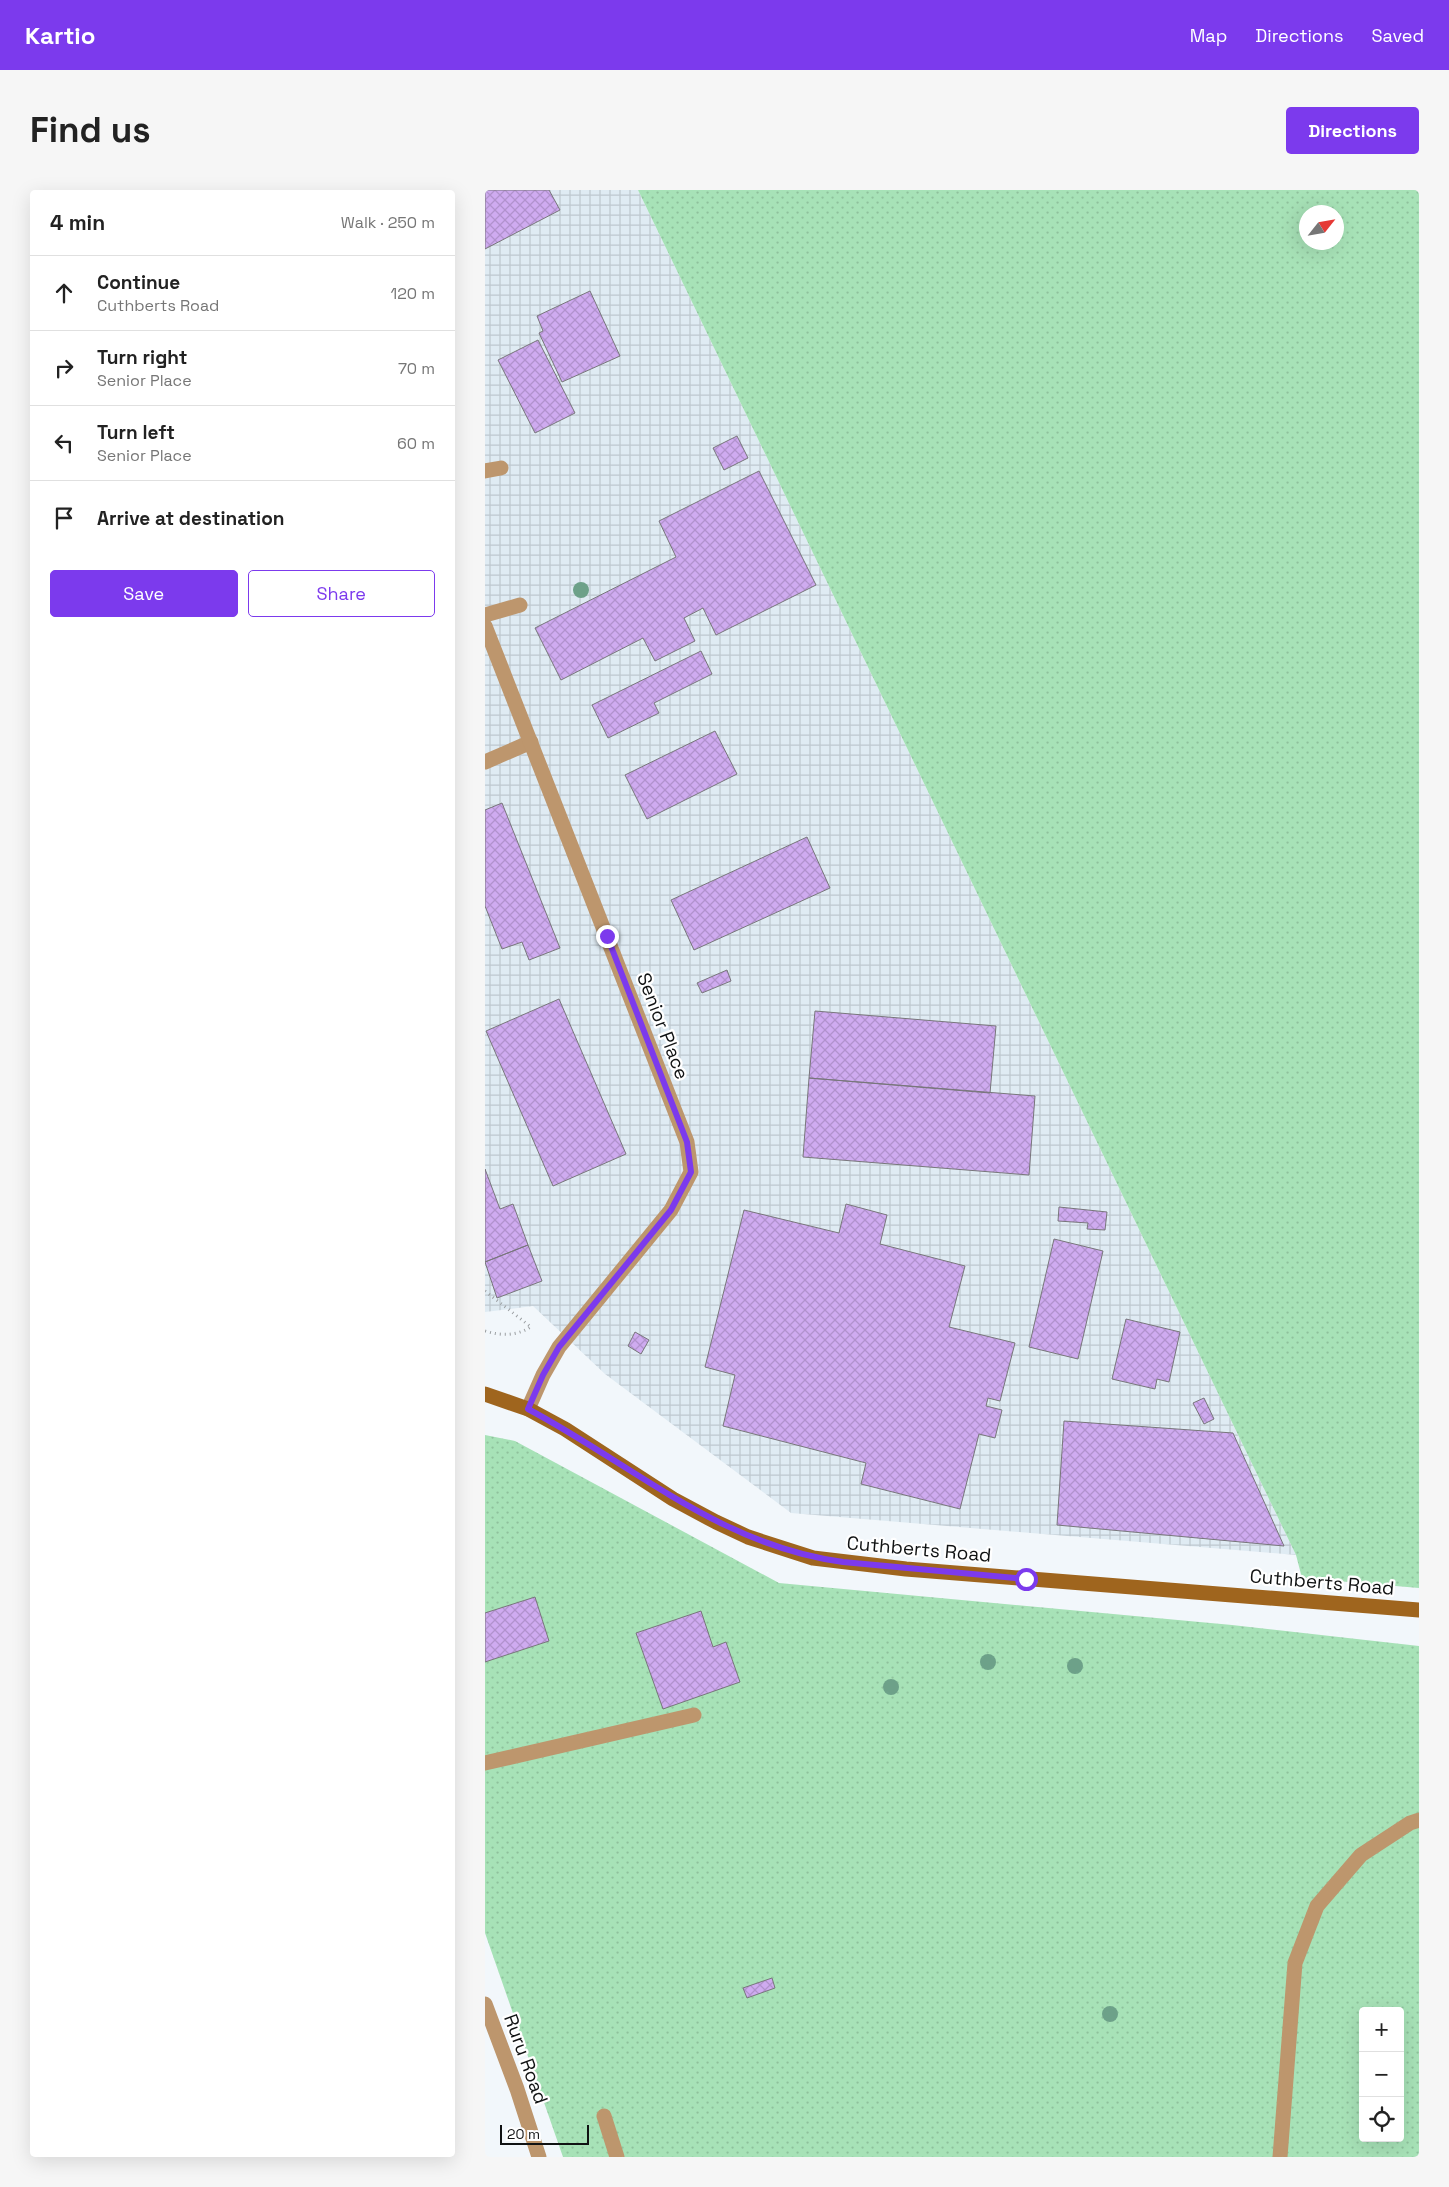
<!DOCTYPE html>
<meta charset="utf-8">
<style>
body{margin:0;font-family:"Space Grotesk",sans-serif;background:#f6f6f6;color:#222}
.controls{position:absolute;right:15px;bottom:15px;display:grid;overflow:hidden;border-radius:5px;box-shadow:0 5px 20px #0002}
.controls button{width:45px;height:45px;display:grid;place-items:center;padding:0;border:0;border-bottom:1px solid #e0e0e0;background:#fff;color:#222;font:25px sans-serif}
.compass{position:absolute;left:814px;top:15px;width:45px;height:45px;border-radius:50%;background:#fff;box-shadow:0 5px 20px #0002;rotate:59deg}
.scale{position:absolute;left:15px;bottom:12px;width:89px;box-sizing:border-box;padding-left:5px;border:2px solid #101213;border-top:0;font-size:14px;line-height:18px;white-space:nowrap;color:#101213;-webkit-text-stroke:4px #fff;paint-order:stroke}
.stop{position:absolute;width:15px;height:15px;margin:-11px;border:4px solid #7c3aed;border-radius:50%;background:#fff}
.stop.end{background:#7c3aed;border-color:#fff;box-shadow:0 1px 5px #0008}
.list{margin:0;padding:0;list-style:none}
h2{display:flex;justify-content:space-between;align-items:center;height:65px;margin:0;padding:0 20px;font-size:21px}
h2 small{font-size:16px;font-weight:400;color:#767676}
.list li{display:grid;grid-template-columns:32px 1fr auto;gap:15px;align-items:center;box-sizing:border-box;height:75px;padding:0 20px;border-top:1px solid #e0e0e0}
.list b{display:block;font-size:19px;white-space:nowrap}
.list p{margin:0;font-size:16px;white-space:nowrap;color:#767676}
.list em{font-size:16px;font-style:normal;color:#767676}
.actions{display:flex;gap:10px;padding:15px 20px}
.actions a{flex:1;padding:11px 0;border:1px solid #7c3aed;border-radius:5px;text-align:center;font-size:18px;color:#7c3aed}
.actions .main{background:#7c3aed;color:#fff}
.icon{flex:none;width:28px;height:28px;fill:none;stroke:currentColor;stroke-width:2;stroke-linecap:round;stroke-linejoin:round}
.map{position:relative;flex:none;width:934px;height:1967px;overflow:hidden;border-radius:5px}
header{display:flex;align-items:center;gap:30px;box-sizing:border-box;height:70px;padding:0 25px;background:#7c3aed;color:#fff}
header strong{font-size:24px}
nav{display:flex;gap:28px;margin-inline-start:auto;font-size:18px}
.intro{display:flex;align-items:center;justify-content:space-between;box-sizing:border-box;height:120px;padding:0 30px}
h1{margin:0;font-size:35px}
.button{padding:12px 22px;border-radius:5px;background:#7c3aed;color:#fff;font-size:18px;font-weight:700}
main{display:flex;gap:30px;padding:0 30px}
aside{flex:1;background:#fff;border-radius:5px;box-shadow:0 5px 20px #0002}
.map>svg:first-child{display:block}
.industrial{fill:url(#industrial-grid)}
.grass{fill:url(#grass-dots);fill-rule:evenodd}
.building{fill:url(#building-cross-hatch);stroke:#78767b}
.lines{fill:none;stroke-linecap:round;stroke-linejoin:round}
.path{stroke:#9a9ea1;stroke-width:3;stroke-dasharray:1 4;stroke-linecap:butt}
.lane{stroke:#bd966d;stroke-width:15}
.street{stroke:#bd966d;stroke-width:15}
.secondary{stroke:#9f651e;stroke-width:15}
.tree{fill:#6da189}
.route{stroke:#7c3aed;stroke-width:6}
.labels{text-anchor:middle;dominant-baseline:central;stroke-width:4.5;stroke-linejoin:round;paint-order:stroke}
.street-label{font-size:19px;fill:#101213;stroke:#fff}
</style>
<header>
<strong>Kartio</strong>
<nav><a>Map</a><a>Directions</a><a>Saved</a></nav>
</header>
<div class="intro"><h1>Find us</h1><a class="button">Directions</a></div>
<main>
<aside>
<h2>4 min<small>Walk · 250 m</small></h2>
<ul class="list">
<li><svg class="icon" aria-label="ahead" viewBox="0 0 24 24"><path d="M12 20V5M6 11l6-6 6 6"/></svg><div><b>Continue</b><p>Cuthberts Road</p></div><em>120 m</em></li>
<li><svg class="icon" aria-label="right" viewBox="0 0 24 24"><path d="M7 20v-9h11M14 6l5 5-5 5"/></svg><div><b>Turn right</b><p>Senior Place</p></div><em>70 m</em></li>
<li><svg class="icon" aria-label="left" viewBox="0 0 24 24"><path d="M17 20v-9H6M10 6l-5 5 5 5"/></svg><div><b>Turn left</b><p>Senior Place</p></div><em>60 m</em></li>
<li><svg class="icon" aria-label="arrive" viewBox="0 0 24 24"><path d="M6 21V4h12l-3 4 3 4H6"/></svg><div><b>Arrive at destination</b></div></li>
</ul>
<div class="actions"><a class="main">Save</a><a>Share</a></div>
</aside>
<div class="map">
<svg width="934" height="1967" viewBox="0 0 934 1967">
<defs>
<pattern id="industrial-grid" width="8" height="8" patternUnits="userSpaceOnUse" patternTransform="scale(1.25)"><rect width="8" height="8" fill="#dfebf3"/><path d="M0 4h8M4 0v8" fill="none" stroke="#bec8cf"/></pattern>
<pattern id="grass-dots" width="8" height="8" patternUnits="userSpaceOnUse" patternTransform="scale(1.25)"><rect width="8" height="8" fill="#a7e2b7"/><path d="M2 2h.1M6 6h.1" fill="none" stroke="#8fc19c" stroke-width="1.8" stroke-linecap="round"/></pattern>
<pattern id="building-cross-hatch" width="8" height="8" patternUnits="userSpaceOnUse" patternTransform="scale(1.25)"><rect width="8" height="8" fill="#cfabf0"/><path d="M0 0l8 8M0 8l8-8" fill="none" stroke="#b192cd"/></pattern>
</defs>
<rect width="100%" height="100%" fill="#f2f7fb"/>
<path class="industrial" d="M 0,0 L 153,0 L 811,1365 L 306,1323 L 120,1184 L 48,1116 L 0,1122 Z"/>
<path class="grass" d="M 153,0 L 934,0 L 934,1398 L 817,1388 L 811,1365 ZM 822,22 L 852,22 L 852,52 L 822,52 Z
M 0,1245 L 30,1251 L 294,1393 L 747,1435 L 934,1456 L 934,1967 L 78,1967 L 0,1743 ZM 878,1821 L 915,1821 L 915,1948 L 878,1948 Z"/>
<path class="building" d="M 0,0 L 64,0 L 75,20 L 0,59 Z
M 105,101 L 135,166 L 77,192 L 54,143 L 58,141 L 52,126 Z
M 53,150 L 90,223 L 50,243 L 13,170 Z
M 252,246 L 263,268 L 239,280 L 228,258 Z
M 274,281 L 331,395 L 231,445 L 218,418 L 199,428 L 210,451 L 170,471 L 158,448 L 76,490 L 50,438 L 191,367 L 174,331 Z
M 216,461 L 227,484 L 169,513 L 174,523 L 123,548 L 107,515 Z
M 230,541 L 252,584 L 162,629 L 140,585 Z
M 17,613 L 75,758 L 44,770 L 37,752 L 17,759 L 0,716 L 0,620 Z
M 322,647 L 345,698 L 209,760 L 186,710 Z
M 242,780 L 246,791 L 217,803 L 212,793 Z
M 74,809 L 141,964 L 68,996 L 1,841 Z
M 330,821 L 511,836 L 505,903 L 324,888 Z
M 324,888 L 550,906 L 544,985 L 318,967 Z
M 0,979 L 15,1019 L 28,1014 L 43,1055 L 0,1072 Z
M 361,1014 L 402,1025 L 395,1054 L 480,1076 L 464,1137 L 530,1153 L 515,1211 L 503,1208 L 501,1216 L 517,1220 L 510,1248 L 494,1244 L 475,1319 L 376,1294 L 381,1273 L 238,1236 L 250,1185 L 220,1177 L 259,1020 L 354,1043 Z
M 574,1017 L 622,1022 L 620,1040 L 602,1039 L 603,1033 L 573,1031 Z
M 569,1049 L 618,1061 L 593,1169 L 544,1157 Z
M 43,1055 L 57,1091 L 12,1108 L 0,1072 Z
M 641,1129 L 695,1142 L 684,1192 L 672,1189 L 670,1199 L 627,1189 Z
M 150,1142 L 164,1150 L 156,1164 L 143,1156 Z
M 719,1208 L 729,1229 L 719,1234 L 708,1213 Z
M 579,1231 L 748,1243 L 799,1356 L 572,1335 Z
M 50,1407 L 64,1451 L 0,1472 L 0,1423 Z
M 216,1421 L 228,1457 L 241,1452 L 255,1492 L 178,1519 L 151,1443 Z
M 287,1788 L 290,1798 L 262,1808 L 258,1798 Z"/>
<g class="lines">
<path class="path" d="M 0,1101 L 46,1137 C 31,1146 16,1146 0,1141"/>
<path class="lane" d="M 0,281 L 16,278
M 0,425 L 35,415
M 0,572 L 46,552
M 0,1573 L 209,1525
M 119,1926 L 132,1967
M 795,1967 L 810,1773 L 832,1716 L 876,1665 L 925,1633 L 934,1630"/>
<path class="street" d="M 0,436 L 202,952 L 206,982 L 186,1020 L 74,1157 L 58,1185 L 43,1219
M 0,1814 L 32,1899 L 54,1967"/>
<path class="secondary" d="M 0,1204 L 43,1219 L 80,1239 L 188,1309 L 231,1332 L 263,1347 L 328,1368 L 421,1379 L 934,1420"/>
</g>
<g class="tree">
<circle cx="96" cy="400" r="8"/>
<circle cx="503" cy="1472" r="8"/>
<circle cx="590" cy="1476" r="8"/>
<circle cx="406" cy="1497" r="8"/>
<circle cx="625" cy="1824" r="8"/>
</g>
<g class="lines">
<path class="route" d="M 122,746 L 202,952 L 206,982 L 186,1020 L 74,1157 L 58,1185 L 43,1219 C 148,1275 236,1356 358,1372 L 541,1389"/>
</g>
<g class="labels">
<g class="street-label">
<text transform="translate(178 836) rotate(69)">Senior Place</text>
<text transform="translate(434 1359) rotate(5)">Cuthberts Road</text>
<text transform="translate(837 1392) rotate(5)">Cuthberts Road</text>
<text transform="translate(41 1869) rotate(70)">Ruru Road</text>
</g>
</g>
</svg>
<div class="controls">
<button>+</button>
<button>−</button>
<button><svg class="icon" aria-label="locate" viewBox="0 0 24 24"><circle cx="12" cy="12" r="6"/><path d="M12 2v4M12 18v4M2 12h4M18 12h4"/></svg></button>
</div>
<svg class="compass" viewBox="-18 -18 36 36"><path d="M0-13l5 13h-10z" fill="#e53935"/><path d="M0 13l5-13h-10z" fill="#767676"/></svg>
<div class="scale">20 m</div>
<div class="stop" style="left:541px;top:1389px"></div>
<div class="stop end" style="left:122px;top:746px"></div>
</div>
</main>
